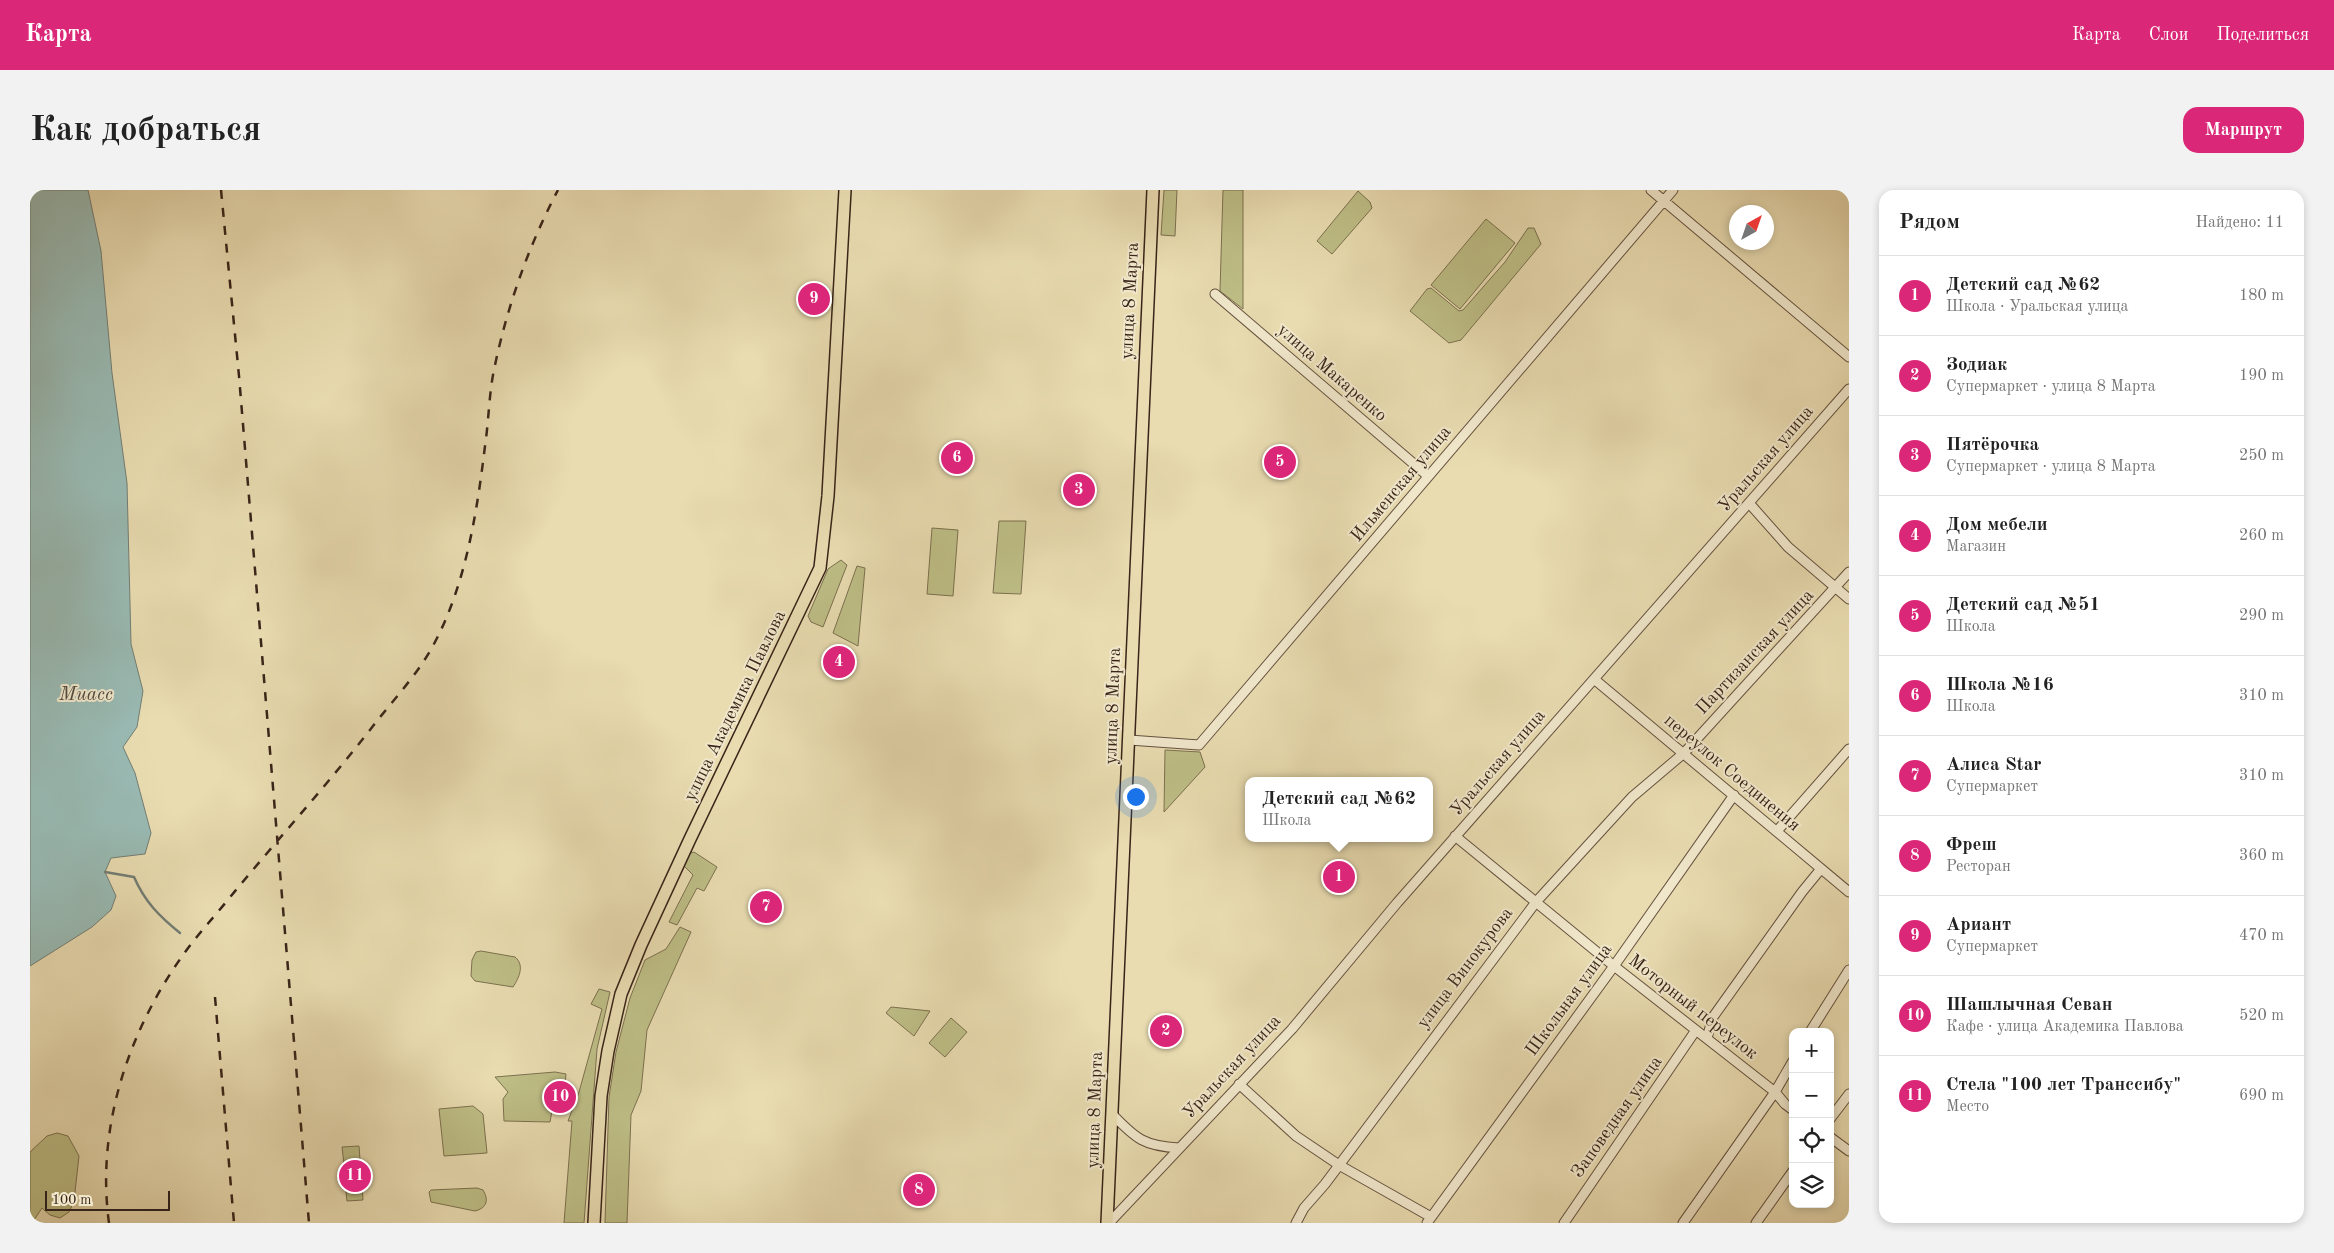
<!DOCTYPE html>
<html lang="ru">
<meta charset="utf-8">
<style>
body{margin:0;font-family:"Old Standard TT",serif;background:#f2f2f2;color:#222}
.controls{position:absolute;right:15px;bottom:15px;display:grid;overflow:hidden;border-radius:10px;box-shadow:0 2px 8px #0003}
.controls button{width:45px;height:45px;display:grid;place-items:center;padding:0;border:0;border-bottom:1px solid #e0e0e0;background:#fff;color:#222;font:25px sans-serif}
.compass{position:absolute;left:1699px;top:15px;width:45px;height:45px;border-radius:50%;background:#fff;box-shadow:0 2px 8px #0003;rotate:40deg}
.scale{position:absolute;left:15px;bottom:12px;width:125px;box-sizing:border-box;padding-left:5px;border:2px solid #392419;border-top:0;font-size:14px;line-height:18px;white-space:nowrap;color:#392419;-webkit-text-stroke:4px #f1e8cc;paint-order:stroke}
.you{position:absolute;left:1105px;top:606px;width:18px;height:18px;margin:-12px;border:4px solid #fff;border-radius:50%;background:#1a73e8;box-shadow:0 0 0 8px #1a73e833}
.badge{display:grid;place-items:center;width:32px;height:32px;border-radius:50%;background:#db2777;color:#fff;font-size:16px;font-weight:700}
.pin{position:absolute;translate:-50% -50%;border:2px solid #fff;box-shadow:0 1px 5px #0006}
.popup{position:absolute;left:1215px;top:587px;width:188px;height:65px;box-sizing:border-box;display:grid;place-content:center;border-radius:10px;background:#fff;filter:drop-shadow(0 1px 4px #0005);font-size:16px;white-space:nowrap;color:#767676}
.popup b{font-size:19px;color:#222}
.popup::after{content:'';position:absolute;left:50%;top:100%;margin-left:-10px;border:10px solid transparent;border-top-color:#fff}
.list{margin:0;padding:0;list-style:none}
h2{display:flex;justify-content:space-between;align-items:center;height:65px;margin:0;padding:0 20px;font-size:21px}
h2 small{font-size:16px;font-weight:400;color:#767676}
.list li{display:grid;grid-template-columns:32px 1fr auto;gap:15px;align-items:center;box-sizing:border-box;height:80px;padding:0 20px;border-top:1px solid #e0e0e0}
.list b{display:block;font-size:19px;white-space:nowrap}
.list p{margin:0;font-size:16px;white-space:nowrap;color:#767676}
.list em{font-size:16px;font-style:normal;color:#767676}
.icon{flex:none;width:28px;height:28px;fill:none;stroke:currentColor;stroke-width:2;stroke-linecap:round;stroke-linejoin:round}
.map{position:relative;flex:none;width:1819px;height:1033px;overflow:hidden;border-radius:15px}
header{display:flex;align-items:center;gap:30px;box-sizing:border-box;height:70px;padding:0 25px;background:#db2777;color:#fff}
header strong{font-size:24px}
nav{display:flex;gap:28px;margin-inline-start:auto;font-size:18px}
.intro{display:flex;align-items:center;justify-content:space-between;box-sizing:border-box;height:120px;padding:0 30px}
h1{margin:0;font-size:35px}
.button{padding:12px 22px;border-radius:15px;background:#db2777;color:#fff;font-size:18px;font-weight:700}
main{display:flex;gap:30px;padding:0 30px}
aside{flex:1;background:#fff;border-radius:15px;box-shadow:0 2px 8px #0003}
.map>svg:first-child{display:block}
.green{fill:#bebe86;stroke:#7c7150}
.water{fill:#99bab3;stroke:#737e75}
.lines{fill:none;stroke-linecap:round;stroke-linejoin:round}
.stream{stroke:#737e75;stroke-width:2.5}
.minor-casing{stroke:#65523f;stroke-width:11}
.major-casing{stroke:#392419;stroke-width:14}
.minor{stroke:#f1e8cc;stroke-width:9}
.major{stroke:#e9dcb1;stroke-width:11}
.rail{stroke:#392419;stroke-width:2.5;stroke-dasharray:9 9;stroke-linecap:butt}
.labels{text-anchor:middle;dominant-baseline:central;stroke-width:4;stroke-linejoin:round;paint-order:stroke}
.street-label{font-size:18px;fill:#392419;stroke:#f1e8cc}
.water-label{font-size:19px;font-style:italic;fill:#514a40;stroke:#f1e8cc}
</style>
<header>
<strong>Карта</strong>
<nav><a>Карта</a><a>Слои</a><a>Поделиться</a></nav>
</header>
<div class="intro"><h1>Как добраться</h1><a class="button">Маршрут</a></div>
<main>
<div class="map">
<svg width="1819" height="1033" viewBox="0 0 1819 1033">
<rect width="100%" height="100%" fill="#e9dcb1"/>
<filter id="stains"><feTurbulence type="fractalNoise" baseFrequency=".004" numOctaves="4"/><feColorMatrix values="0 0 0 0 .2 0 0 0 0 .09 0 0 0 0 .02 0 0 0 .5 -.17"/></filter>
<radialGradient id="worn" r=".72"><stop offset=".6" stop-color="#630" stop-opacity="0"/><stop offset="1" stop-color="#630" stop-opacity=".3"/></radialGradient>
<path class="green" d="M 1134,0 L 1147,0 L 1145,46 L 1131,45 Z
M 1193,0 L 1213,0 L 1213,119 L 1190,101 Z
M 1328,1 L 1340,12 L 1342,18 L 1302,64 L 1287,51 Z
M 1456,29 L 1485,53 L 1430,119 L 1401,95 Z
M 1498,38 L 1504,38 L 1511,54 L 1431,150 L 1419,153 L 1380,121 L 1397,99 L 1401,98 L 1429,121 L 1433,120 L 1475,72 Z
M 969,331 L 996,331 L 991,404 L 963,403 Z
M 902,338 L 928,340 L 923,406 L 897,404 Z
M 811,370 L 817,375 L 793,437 L 781,432 L 778,426 L 798,379 Z
M 827,376 L 835,378 L 828,456 L 803,443 Z
M 1135,560 L 1170,562 L 1175,577 L 1134,622 Z
M 664,662 L 687,677 L 674,701 L 667,698 L 647,735 L 639,732 L 663,685 L 653,675 L 658,664 Z
M 650,737 L 661,742 L 617,840 L 611,901 L 601,925 L 597,1033 L 575,1033 L 579,907 L 586,862 L 600,808 L 615,770 L 636,759 Z
M 451,761 L 485,767 C 495,775 489,788 483,797 L 445,791 L 441,786 L 442,770 L 446,762 Z
M 569,799 L 580,802 L 567,859 L 554,1033 L 534,1033 L 542,931 L 538,931 L 549,902 L 572,819 L 561,814 Z
M 861,817 L 900,821 L 884,846 L 856,823 Z
M 921,828 L 937,842 L 915,867 L 899,853 Z
M 525,882 L 536,884 L 535,894 L 526,899 L 520,932 L 474,931 L 473,909 L 478,902 L 465,887 Z
M 443,916 L 453,924 L 457,963 L 414,966 L 409,919 Z
M 27,943 L 38,946 L 49,966 L 44,1011 L 39,1022 L 30,1028 L 20,1025 L 12,1018 L 2,1033 L 0,1033 L 0,962 L 17,946 Z
M 329,956 L 333,1010 L 317,1011 L 315,993 L 329,991 L 327,974 L 314,974 L 312,957 Z
M 447,998 L 453,1000 C 459,1010 457,1018 445,1021 L 401,1012 L 399,1002 L 401,1000 Z"/>
<path class="water" d="M 0,0 L 58,0 L 71,61 L 82,183 L 97,293 L 101,454 L 113,501 L 107,537 L 93,557 L 105,583 L 121,643 L 115,664 L 81,668 L 75,682 L 86,706 L 81,720 L 62,737 L 0,776 Z"/>
<g class="lines">
<path class="stream" d="M 75,682 L 104,687 C 115,712 129,726 150,743"/>
<g class="minor-casing">
<path id="minor" d="M 1621,0 L 1819,167
M 1185,104 L 1398,286
M 1719,313 L 1758,357 L 1819,409
M 1564,489 L 1819,702
M 1099,550 L 1169,555 L 1643,0
M 1747,641 L 1819,559
M 1425,646 L 1584,776 L 1745,902 L 1755,914 L 1763,920
M 1780,842 L 1819,780
M 1677,848 L 1683,827 L 1772,702 L 1790,680
M 1209,894 L 1266,946 L 1309,975 L 1401,1027
M 1082,924 C 1106,949 1114,956 1149,958
M 1800,929 L 1819,904
M 1800,947 L 1819,961
M 1079,1033 L 1262,839 L 1367,713 L 1819,199
M 1266,1033 L 1274,1018 L 1295,994 L 1506,712 L 1602,607 L 1654,563 L 1819,382
M 1397,1033 L 1584,776 L 1704,605
M 1534,1033 L 1666,840
M 1653,1033 L 1745,902 L 1763,871
M 1726,1033 L 1763,981"/>
</g>
<g class="major-casing">
<path id="major" d="M 564,1033 L 571,906 L 578,861 L 591,804 L 611,755 L 660,649 L 790,378 L 798,306 L 815,0
M 1077,1033 L 1123,0"/>
</g>
<use href="#minor" class="minor"/>
<use href="#major" class="major"/>
<path class="rail" d="M 191,0 L 209,186 L 279,1033
M 185,807 L 204,1033
M 79,1033 C 66,938 98,842 153,765 C 168,744 185,726 201,706 C 248,649 298,594 343,536 C 364,509 389,483 405,452 C 436,393 447,322 455,256 C 459,229 459,201 465,175 C 478,114 499,55 528,0"/>
</g>
<g class="labels">
<g class="street-label">
<text transform="translate(1100 111) rotate(-87)">улица 8 Марта</text>
<text transform="translate(1302 183) rotate(41)">улица Макаренко</text>
<text transform="translate(1736 269) rotate(-49)">Уральская улица</text>
<text transform="translate(1371 294) rotate(-50)">Ильменская улица</text>
<text transform="translate(1725 462) rotate(-47)">Партизанская улица</text>
<text transform="translate(705 516) rotate(-64)">улица Академика Павлова</text>
<text transform="translate(1083 516) rotate(-88)">улица 8 Марта</text>
<text transform="translate(1468 573) rotate(-49)">Уральская улица</text>
<text transform="translate(1702 583) rotate(40)">переулок Соединения</text>
<text transform="translate(1435 778) rotate(-53)">улица Винокурова</text>
<text transform="translate(1539 810) rotate(-54)">Школьная улица</text>
<text transform="translate(1663 817) rotate(38)">Моторный переулок</text>
<text transform="translate(1202 877) rotate(-47)">Уральская улица</text>
<text transform="translate(1065 920) rotate(-88)">улица 8 Марта</text>
<text transform="translate(1587 927) rotate(-55)">Заповедная улица</text>
</g>
<g class="water-label">
<text x="56" y="505">Миасс</text>
</g>
</g>
<rect width="100%" height="100%" filter="url(#stains)"/>
<rect width="100%" height="100%" fill="url(#worn)"/>
</svg>
<div class="controls">
<button>+</button>
<button>−</button>
<button><svg class="icon" aria-label="locate" viewBox="0 0 24 24"><circle cx="12" cy="12" r="6"/><path d="M12 2v4M12 18v4M2 12h4M18 12h4"/></svg></button>
<button><svg class="icon" aria-label="layers" viewBox="0 0 24 24"><path d="M12 4l9 5-9 5-9-5zM3 14l9 5 9-5"/></svg></button>
</div>
<svg class="compass" viewBox="-18 -18 36 36"><path d="M0-13l5 13h-10z" fill="#e53935"/><path d="M0 13l5-13h-10z" fill="#767676"/></svg>
<div class="scale">100 m</div>
<div class="you"></div>
<div class="pin badge" style="left:1309px;top:687px">1</div>
<div class="popup"><b>Детский сад №62</b>Школа</div>
<div class="pin badge" style="left:1136px;top:841px">2</div>
<div class="pin badge" style="left:1049px;top:300px">3</div>
<div class="pin badge" style="left:809px;top:472px">4</div>
<div class="pin badge" style="left:1250px;top:272px">5</div>
<div class="pin badge" style="left:927px;top:268px">6</div>
<div class="pin badge" style="left:736px;top:717px">7</div>
<div class="pin badge" style="left:889px;top:1000px">8</div>
<div class="pin badge" style="left:784px;top:109px">9</div>
<div class="pin badge" style="left:530px;top:907px">10</div>
<div class="pin badge" style="left:325px;top:986px">11</div>
</div>
<aside>
<h2>Рядом<small>Найдено: 11</small></h2>
<ul class="list">
<li><span class="badge">1</span><div><b>Детский сад №62</b><p>Школа · Уральская улица</p></div><em>180 m</em></li>
<li><span class="badge">2</span><div><b>Зодиак</b><p>Супермаркет · улица 8 Марта</p></div><em>190 m</em></li>
<li><span class="badge">3</span><div><b>Пятёрочка</b><p>Супермаркет · улица 8 Марта</p></div><em>250 m</em></li>
<li><span class="badge">4</span><div><b>Дом мебели</b><p>Магазин</p></div><em>260 m</em></li>
<li><span class="badge">5</span><div><b>Детский сад №51</b><p>Школа</p></div><em>290 m</em></li>
<li><span class="badge">6</span><div><b>Школа №16</b><p>Школа</p></div><em>310 m</em></li>
<li><span class="badge">7</span><div><b>Алиса Star</b><p>Супермаркет</p></div><em>310 m</em></li>
<li><span class="badge">8</span><div><b>Фреш</b><p>Ресторан</p></div><em>360 m</em></li>
<li><span class="badge">9</span><div><b>Ариант</b><p>Супермаркет</p></div><em>470 m</em></li>
<li><span class="badge">10</span><div><b>Шашлычная Севан</b><p>Кафе · улица Академика Павлова</p></div><em>520 m</em></li>
<li><span class="badge">11</span><div><b>Стела &quot;100 лет Транссибу&quot;</b><p>Место</p></div><em>690 m</em></li>
</ul>
</aside>
</main>
